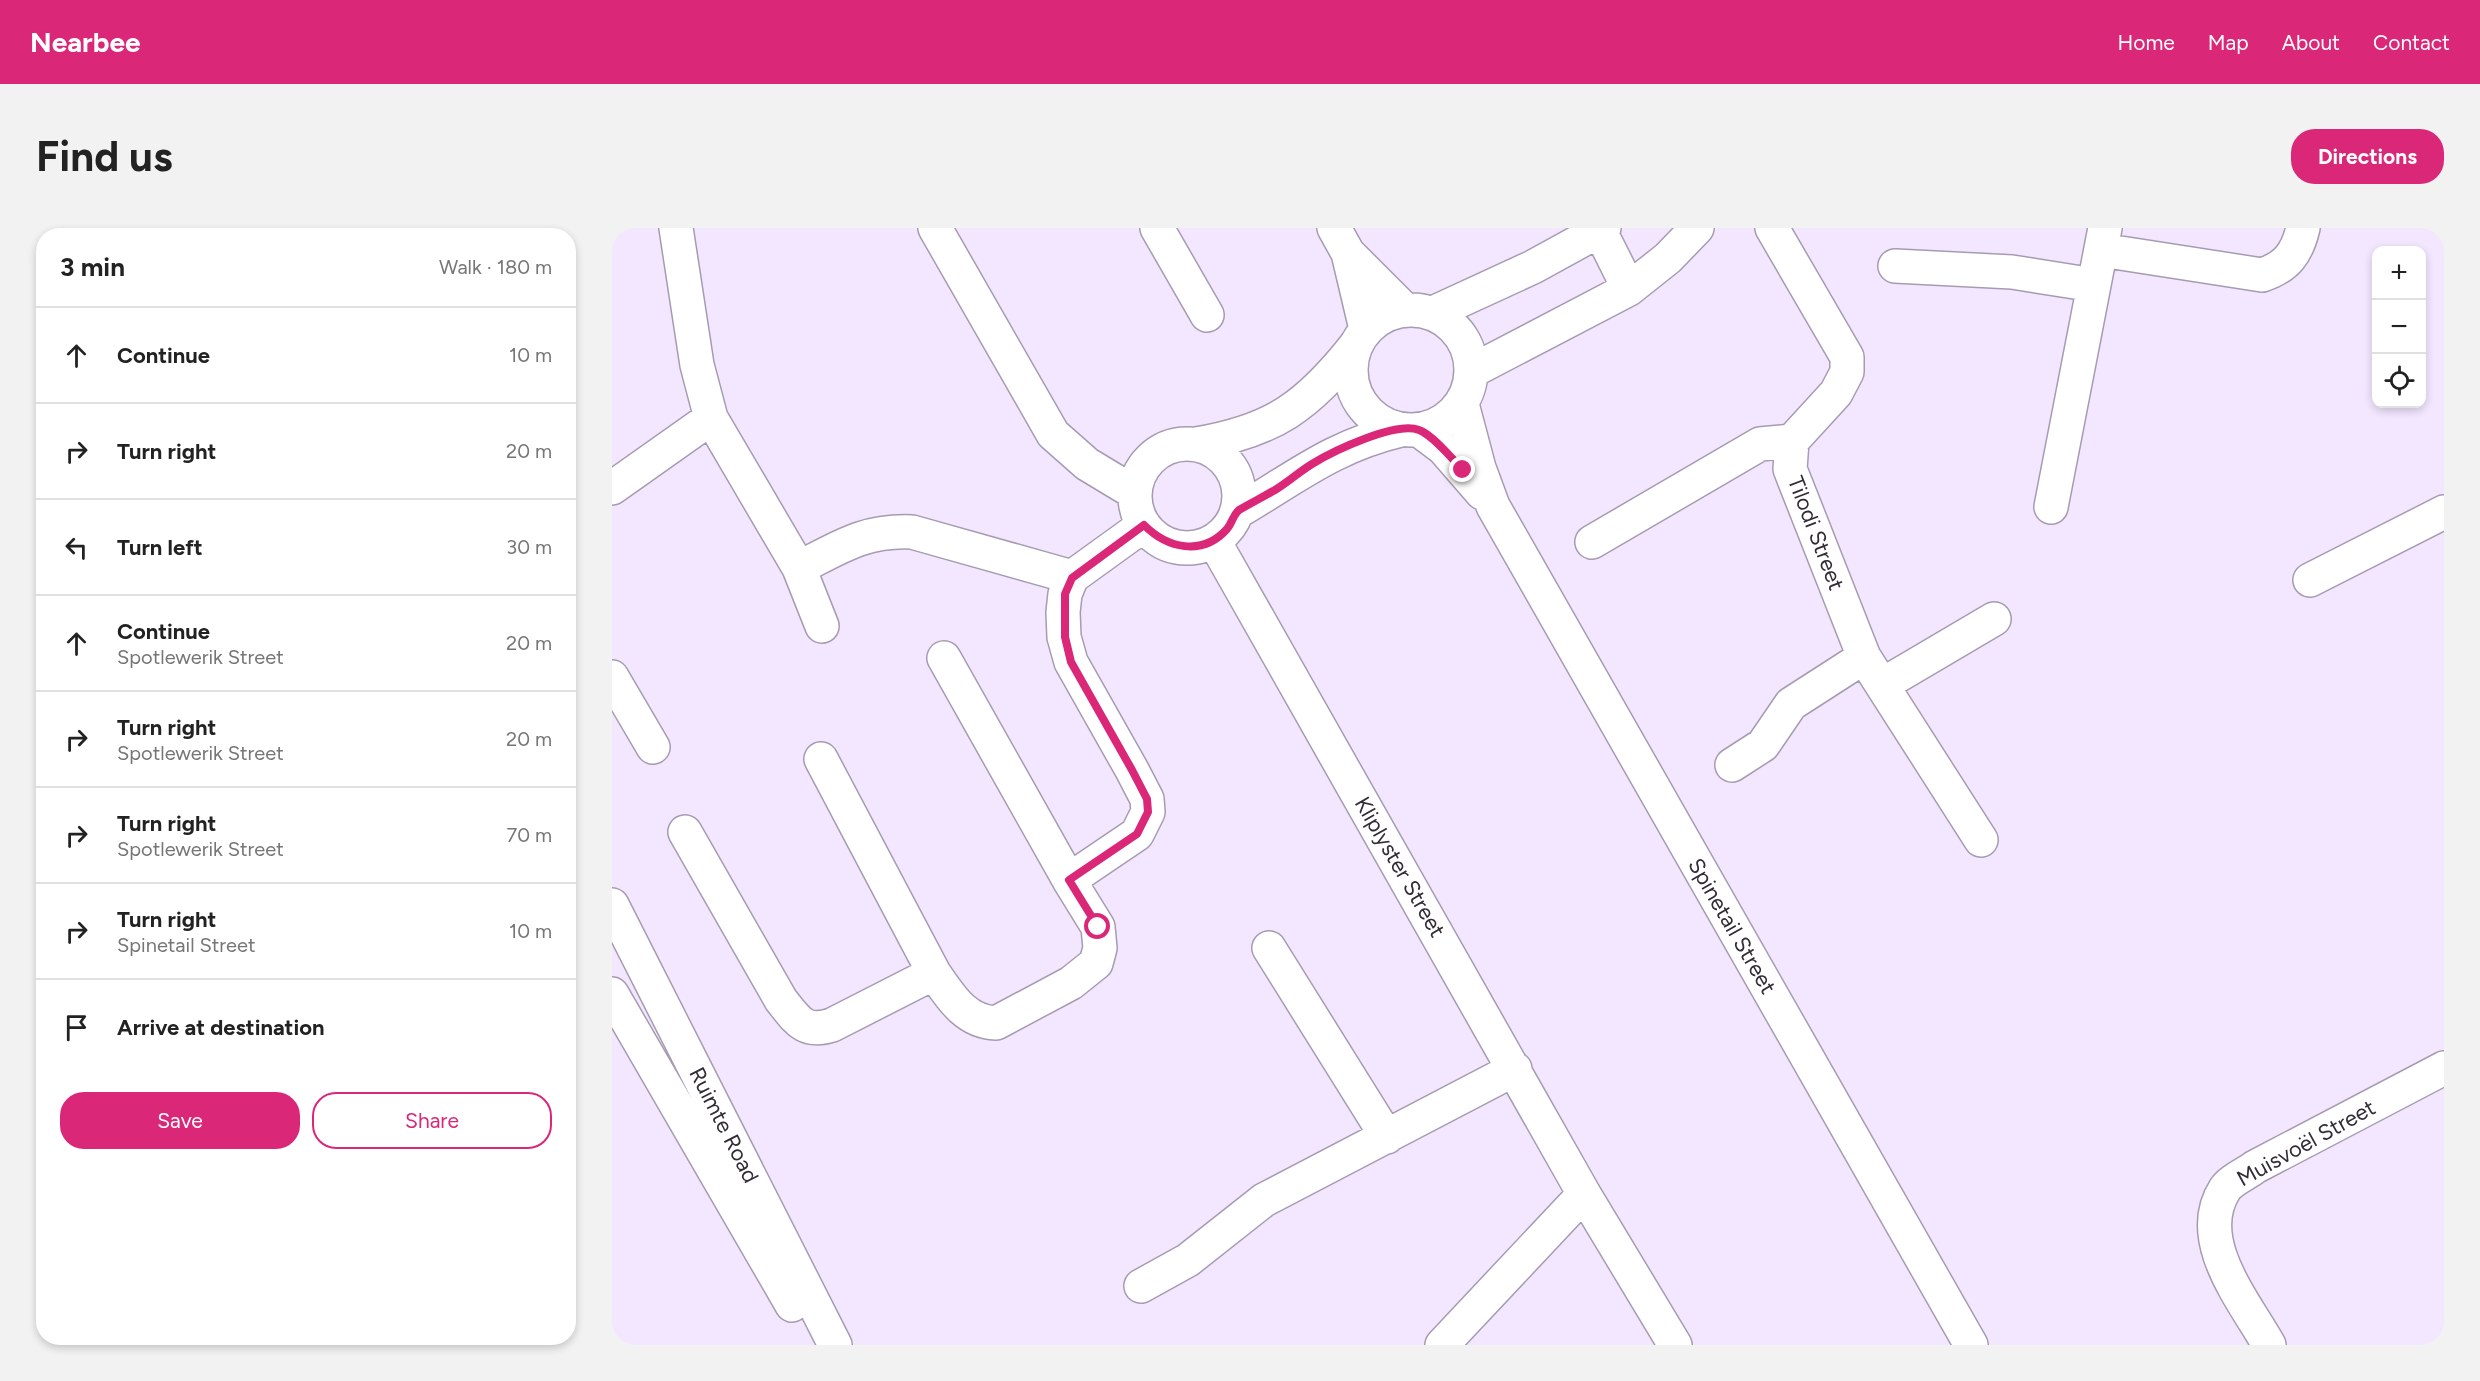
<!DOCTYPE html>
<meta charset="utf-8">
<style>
body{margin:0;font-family:Figtree,sans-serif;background:#f2f2f2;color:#222}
.controls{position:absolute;right:18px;top:18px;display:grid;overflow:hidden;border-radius:12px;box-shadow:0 3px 9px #0003}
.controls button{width:54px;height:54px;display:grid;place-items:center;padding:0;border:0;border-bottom:2px solid #e0e0e0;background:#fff;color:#222;font:30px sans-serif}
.stop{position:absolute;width:18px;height:18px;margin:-14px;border:4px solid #db2777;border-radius:50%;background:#fff}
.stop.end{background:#db2777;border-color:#fff;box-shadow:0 2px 6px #0008}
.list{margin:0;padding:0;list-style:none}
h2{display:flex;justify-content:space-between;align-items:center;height:78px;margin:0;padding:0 24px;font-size:26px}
h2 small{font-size:20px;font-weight:400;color:#767676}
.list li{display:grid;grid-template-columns:39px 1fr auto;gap:18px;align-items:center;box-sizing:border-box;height:96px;padding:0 24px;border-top:2px solid #e0e0e0}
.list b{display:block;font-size:22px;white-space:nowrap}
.list p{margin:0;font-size:20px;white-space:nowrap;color:#767676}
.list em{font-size:20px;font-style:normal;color:#767676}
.actions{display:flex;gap:12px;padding:18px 24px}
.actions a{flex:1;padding:14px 0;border:2px solid #db2777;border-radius:24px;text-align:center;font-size:21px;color:#db2777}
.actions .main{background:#db2777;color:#fff}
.icon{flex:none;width:33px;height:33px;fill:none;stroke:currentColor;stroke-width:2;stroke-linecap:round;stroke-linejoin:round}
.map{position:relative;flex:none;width:1832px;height:1117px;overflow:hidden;border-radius:24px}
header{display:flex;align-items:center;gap:36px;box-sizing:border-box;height:84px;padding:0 30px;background:#db2777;color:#fff}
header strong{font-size:28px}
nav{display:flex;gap:33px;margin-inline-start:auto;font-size:21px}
.intro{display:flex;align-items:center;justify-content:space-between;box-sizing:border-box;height:144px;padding:0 36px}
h1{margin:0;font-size:42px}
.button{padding:15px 27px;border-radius:24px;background:#db2777;color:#fff;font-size:21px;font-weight:700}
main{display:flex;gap:36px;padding:0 36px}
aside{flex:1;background:#fff;border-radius:24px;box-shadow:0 3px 9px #0003}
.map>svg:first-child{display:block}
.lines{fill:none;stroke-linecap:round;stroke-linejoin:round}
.minor-casing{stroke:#a79bb1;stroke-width:36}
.tertiary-casing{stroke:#a79bb1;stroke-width:36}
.secondary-casing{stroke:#a79bb1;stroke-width:36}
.minor{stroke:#fff;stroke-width:33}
.tertiary{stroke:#fff;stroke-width:33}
.secondary{stroke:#fff;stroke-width:33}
.route{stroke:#db2777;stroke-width:8}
.labels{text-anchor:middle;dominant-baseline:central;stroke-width:5;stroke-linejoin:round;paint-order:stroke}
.street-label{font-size:22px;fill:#312c35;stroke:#fff}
</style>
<header>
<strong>Nearbee</strong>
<nav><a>Home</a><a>Map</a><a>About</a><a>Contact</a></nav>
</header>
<div class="intro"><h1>Find us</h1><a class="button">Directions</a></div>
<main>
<aside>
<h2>3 min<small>Walk · 180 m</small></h2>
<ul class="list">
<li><svg class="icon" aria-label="ahead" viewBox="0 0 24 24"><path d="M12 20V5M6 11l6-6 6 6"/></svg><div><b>Continue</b></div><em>10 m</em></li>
<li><svg class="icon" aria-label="right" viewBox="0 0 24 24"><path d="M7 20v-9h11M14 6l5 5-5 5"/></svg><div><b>Turn right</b></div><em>20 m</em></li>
<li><svg class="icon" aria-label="left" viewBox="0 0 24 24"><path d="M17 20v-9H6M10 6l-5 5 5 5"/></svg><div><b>Turn left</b></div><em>30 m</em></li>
<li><svg class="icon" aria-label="ahead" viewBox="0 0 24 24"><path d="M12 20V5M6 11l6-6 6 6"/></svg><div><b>Continue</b><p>Spotlewerik Street</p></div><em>20 m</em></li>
<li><svg class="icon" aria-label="right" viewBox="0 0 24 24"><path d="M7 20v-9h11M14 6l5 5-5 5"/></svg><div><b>Turn right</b><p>Spotlewerik Street</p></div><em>20 m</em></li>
<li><svg class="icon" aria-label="right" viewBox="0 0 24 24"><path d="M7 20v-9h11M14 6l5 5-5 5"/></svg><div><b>Turn right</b><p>Spotlewerik Street</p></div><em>70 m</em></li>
<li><svg class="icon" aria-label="right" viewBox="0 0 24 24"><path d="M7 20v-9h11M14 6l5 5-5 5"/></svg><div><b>Turn right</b><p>Spinetail Street</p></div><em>10 m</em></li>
<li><svg class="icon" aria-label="arrive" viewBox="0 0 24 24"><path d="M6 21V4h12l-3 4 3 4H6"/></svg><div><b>Arrive at destination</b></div></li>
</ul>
<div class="actions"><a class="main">Save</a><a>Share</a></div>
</aside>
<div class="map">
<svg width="1832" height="1117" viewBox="0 0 1832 1117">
<rect width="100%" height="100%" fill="#f3e7ff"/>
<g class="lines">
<g class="minor-casing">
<path id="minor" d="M 64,0 L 85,137 L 99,190 L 187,340 L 210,398
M 323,0 L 441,206 L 475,236 L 523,265
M 545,0 L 595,87
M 1160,0 L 1235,129 L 1235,144 L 1224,165 L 1180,213 L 1178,241 L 1252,429 L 1369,612
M 988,3 L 1017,61
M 1489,22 L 1650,47 C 1675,39 1685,25 1691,0
M 1283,38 L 1400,44 L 1482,57
M 821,85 L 921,39 L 992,0
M 860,143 L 1017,61 L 1056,30 L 1085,0
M 584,216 C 662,203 696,178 744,117
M523 268a52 52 0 1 1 104 0a52 52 0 1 1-104 0Z
M 0,260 L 99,190
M 1439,279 L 1493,0
M 625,284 C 683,250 721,218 789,202
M 602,313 L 972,966 L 1063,1117
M 980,314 L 1148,216 L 1180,213
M 187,340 C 228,319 252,302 300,304 L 460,349
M 1698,352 L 1832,284
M 332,430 L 457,652
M 0,449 L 41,519
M 1270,457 L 1382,391
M 209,531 L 322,745 C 338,768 353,794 384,795 L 459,755 L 484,735 L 488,720 L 486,699 L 457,652 L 525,606 L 536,584 L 535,571 L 520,542 L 459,434 L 452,409 L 451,384 L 453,366 L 460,349 L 532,297
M 1120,537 L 1151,517 L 1179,476 L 1252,429
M 73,604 L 169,772 C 185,792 192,806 220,797 L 322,745
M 657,720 L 775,909
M 529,1058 L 576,1032 L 652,972 L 903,841
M 830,1117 L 972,966
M 1657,1117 C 1633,1074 1580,1012 1613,961 C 1619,952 1634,946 1643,939 L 1832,840"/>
</g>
<g class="tertiary-casing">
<path id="tertiary" d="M 722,0 L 736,25 L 754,101
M 736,25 L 792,81
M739 142a60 60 0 1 1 120 0a60 60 0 1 1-120 0Z
M 850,176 L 867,240 L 881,278 L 1359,1117
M 807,202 L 831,220 L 870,265"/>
</g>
<g class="secondary-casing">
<path id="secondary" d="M 0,677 L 223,1117
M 0,766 L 180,1077"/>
</g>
<use href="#minor" class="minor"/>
<use href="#tertiary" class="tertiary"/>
<use href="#secondary" class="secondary"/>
</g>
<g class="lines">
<path class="route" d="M 486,699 L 457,652 L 525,606 L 536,584 L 535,571 L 520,542 L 459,434 L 453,409 L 453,366 L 460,350 L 532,297 C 555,320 590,329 615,301 C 620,295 621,287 627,282 C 639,275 651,269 663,262 C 676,254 687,244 700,236 C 721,223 784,193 807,202 C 821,207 840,231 851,242"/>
</g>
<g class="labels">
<g class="street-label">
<text transform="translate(1204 305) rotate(69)">Tilodi Street</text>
<text transform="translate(788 639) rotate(60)">Kliplyster Street</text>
<text transform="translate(1120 698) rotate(60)">Spinetail Street</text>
<text transform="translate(112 897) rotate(63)">Ruimte Road</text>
<text transform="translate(1694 915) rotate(-29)">Muisvoël Street</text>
</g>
</g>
</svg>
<div class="controls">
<button>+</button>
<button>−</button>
<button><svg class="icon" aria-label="locate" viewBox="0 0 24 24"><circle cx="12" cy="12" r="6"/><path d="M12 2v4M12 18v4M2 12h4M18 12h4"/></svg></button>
</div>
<div class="stop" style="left:486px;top:699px"></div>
<div class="stop end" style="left:851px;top:242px"></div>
</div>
</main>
